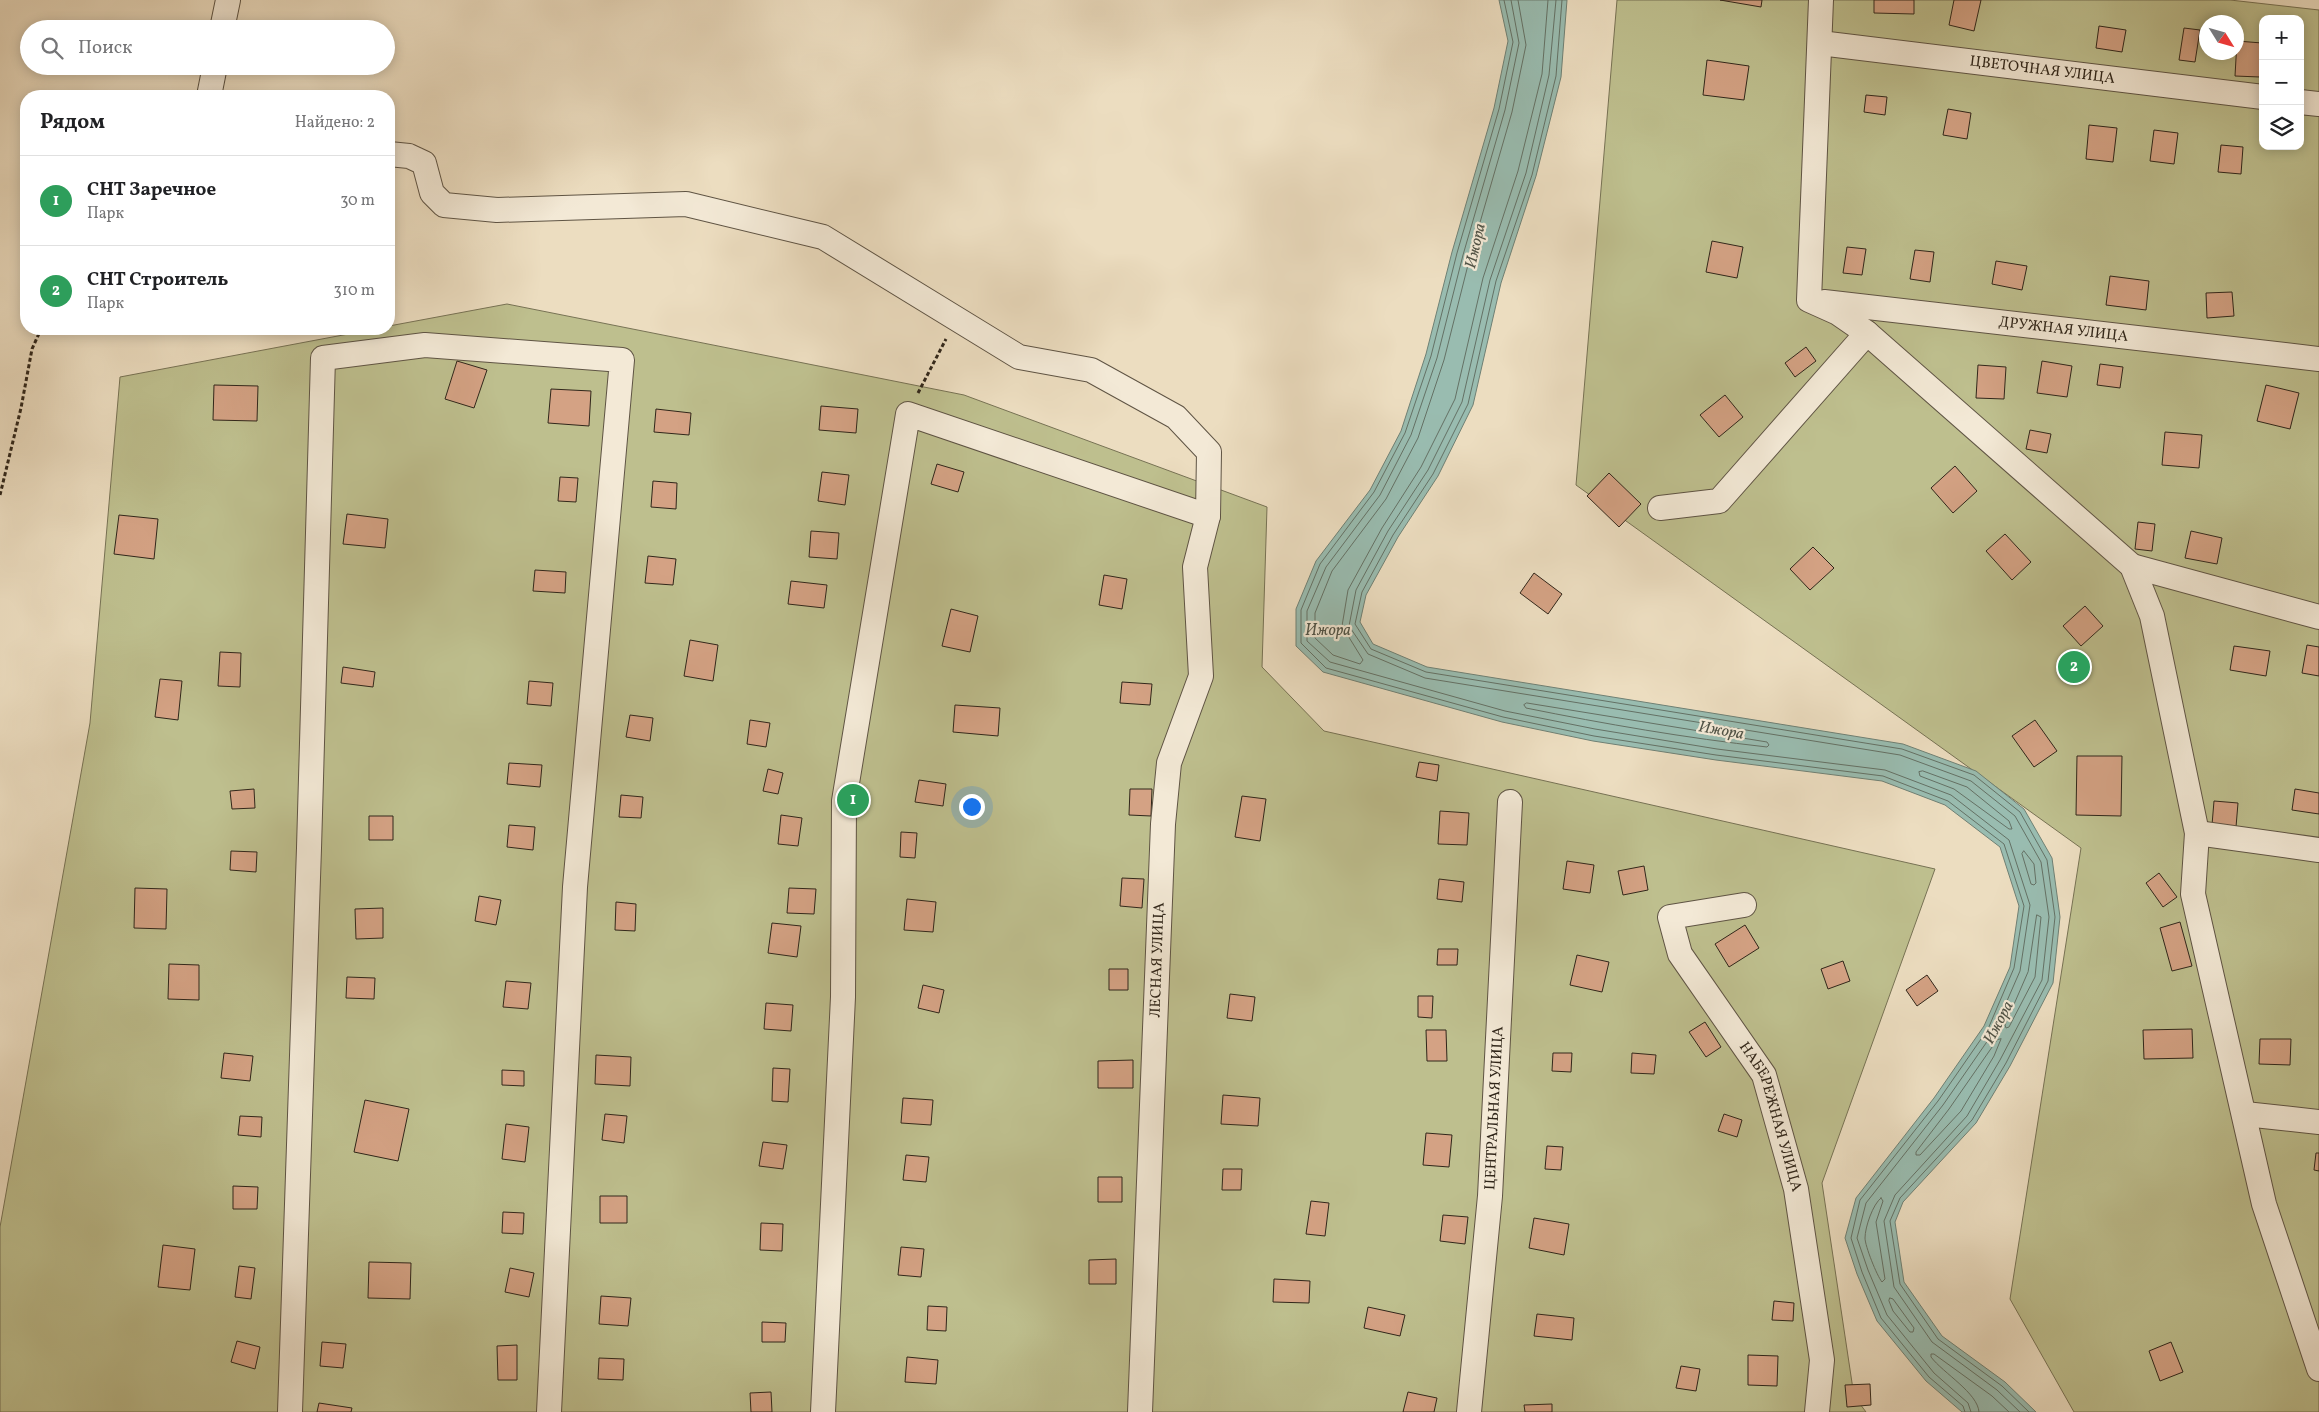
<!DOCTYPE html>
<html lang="ru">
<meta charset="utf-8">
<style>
body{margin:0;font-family:Vollkorn,serif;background:#f6f6f6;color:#202124}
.controls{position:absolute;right:15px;top:15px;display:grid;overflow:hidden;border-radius:10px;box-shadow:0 2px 12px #0003}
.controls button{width:45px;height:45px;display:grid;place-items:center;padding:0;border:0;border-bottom:1px solid #e0e0e0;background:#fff;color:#202124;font:25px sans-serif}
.compass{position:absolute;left:2199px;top:15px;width:45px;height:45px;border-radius:50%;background:#fff;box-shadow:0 2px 12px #0003;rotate:127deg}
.you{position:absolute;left:971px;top:806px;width:18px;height:18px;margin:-12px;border:4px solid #fff;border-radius:50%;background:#1a73e8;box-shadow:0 0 0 8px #1a73e833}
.badge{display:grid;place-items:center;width:32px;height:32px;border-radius:50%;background:#0f766e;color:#fff;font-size:16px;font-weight:700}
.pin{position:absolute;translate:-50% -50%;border:2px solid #fff;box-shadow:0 1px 5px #0006}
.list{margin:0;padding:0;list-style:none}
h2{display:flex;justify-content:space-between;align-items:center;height:65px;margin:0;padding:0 20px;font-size:21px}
h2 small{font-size:16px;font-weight:400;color:#757577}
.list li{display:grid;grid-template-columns:32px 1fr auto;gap:15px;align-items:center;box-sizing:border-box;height:90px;padding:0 20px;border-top:1px solid #e0e0e0}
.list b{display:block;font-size:19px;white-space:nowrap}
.list p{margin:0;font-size:16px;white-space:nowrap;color:#757577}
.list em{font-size:16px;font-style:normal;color:#757577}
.icon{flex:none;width:28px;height:28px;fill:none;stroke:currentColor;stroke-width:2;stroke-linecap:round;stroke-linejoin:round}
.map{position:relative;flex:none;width:2319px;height:1412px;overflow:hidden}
.search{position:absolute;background:#fff;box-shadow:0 2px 12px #0003;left:20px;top:20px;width:375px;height:55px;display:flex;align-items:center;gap:12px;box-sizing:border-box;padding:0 18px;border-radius:28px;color:#757577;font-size:19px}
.panel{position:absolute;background:#fff;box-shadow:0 2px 12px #0003;left:20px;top:90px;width:375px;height:245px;border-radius:20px}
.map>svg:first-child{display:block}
.green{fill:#bebf8e;stroke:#777254;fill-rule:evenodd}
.water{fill:#99bcb0;stroke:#6f8074}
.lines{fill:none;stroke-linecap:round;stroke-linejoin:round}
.shore{stroke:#647165;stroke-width:1}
.building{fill:#d4a284;stroke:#30261a}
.minor-casing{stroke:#5f5444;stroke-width:26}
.path{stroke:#30261a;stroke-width:3;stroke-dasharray:4 2.5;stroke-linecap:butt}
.minor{stroke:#f3e9d6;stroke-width:24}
.labels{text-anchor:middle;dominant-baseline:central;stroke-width:4.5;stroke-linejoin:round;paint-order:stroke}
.street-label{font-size:15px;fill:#30261a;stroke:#f3e9d6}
.water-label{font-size:16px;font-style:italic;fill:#505347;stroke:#f3e9d6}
</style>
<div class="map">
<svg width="2319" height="1412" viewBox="0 0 2319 1412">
<rect width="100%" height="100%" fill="#ecddc0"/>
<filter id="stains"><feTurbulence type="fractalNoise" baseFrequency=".004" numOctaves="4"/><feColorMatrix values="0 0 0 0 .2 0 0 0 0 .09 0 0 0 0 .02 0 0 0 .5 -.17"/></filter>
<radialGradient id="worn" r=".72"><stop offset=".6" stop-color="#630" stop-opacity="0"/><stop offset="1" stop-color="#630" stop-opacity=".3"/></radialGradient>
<path class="green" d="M 1617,0 L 2230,0 L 2319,10 L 2319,1412 L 2074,1412 L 2010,1299 L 2081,848 L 1576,485 ZM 2263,19 L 2300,19 L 2300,146 L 2263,146 ZM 2206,22 L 2236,22 L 2236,52 L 2206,52 Z
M 507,304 L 964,395 L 1267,507 L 1262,667 L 1324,731 L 1935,869 L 1822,1183 L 1854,1396 L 1866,1412 L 0,1412 L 0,1227 L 90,723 L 120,377 L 375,329 L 389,329 L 389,326 Z"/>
<path class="water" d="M 1499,0 L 1567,0 L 1561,77 L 1536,176 L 1501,283 L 1473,405 L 1438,476 L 1398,537 L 1366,595 L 1360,622 L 1373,644 L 1427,667 L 1903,744 L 1976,771 L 2024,809 L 2052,858 L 2060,917 L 2053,983 L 2010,1066 L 1976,1123 L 1903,1202 L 1895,1222 L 1904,1282 L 1942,1336 L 2005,1382 L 2036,1412 L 1962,1412 L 1926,1381 L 1877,1321 L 1857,1274 L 1845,1238 L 1856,1198 L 1934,1098 L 1984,1026 L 2010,967 L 2019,906 L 2000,847 L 1945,805 L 1882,781 L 1716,760 L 1593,741 L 1502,722 L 1323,672 L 1296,646 L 1296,609 L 1316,561 L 1370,490 L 1401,431 L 1426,354 L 1452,252 L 1494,108 L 1508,41 Z"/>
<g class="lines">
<path class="shore" d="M 1504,0 L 1513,42 L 1499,109 L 1457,253 L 1431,356 L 1405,433 L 1374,492 L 1320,564 L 1301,610 L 1301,643 L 1326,668 L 1503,717 L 1594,736 L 1716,755 L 1883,776 L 1948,801 L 2004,844 L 2024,906 L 2014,968 L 1988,1029 L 1938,1101 L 1860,1200 L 1851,1238 L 1862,1272 L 1881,1318 L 1929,1377 L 1963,1406 L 1965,1412
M 1511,0 L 1519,43 L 1505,110 L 1463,255 L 1437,358 L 1411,435 L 1380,495 L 1326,567 L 1307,611 L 1307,641 L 1330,662 L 1505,711 L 1595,729 L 1717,749 L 1885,770 L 1951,795 L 2009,840 L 2030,905 L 2020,971 L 1993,1033 L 1943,1105 L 1866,1203 L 1857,1238 L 1868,1270 L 1887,1315 L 1934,1373 L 1968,1403 L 1971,1412
M 1518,0 L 1526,45 L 1512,112 L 1470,257 L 1444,360 L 1418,438 L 1386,499 L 1332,571 L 1315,613 L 1315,638 L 1333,655 L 1360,664 L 1363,660 L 1342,626 L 1348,590 L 1382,528 L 1421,467 L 1455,399 L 1483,278 L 1518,171 L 1542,74 L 1548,0
M 1556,0 L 1549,75 L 1526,173 L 1490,280 L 1462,402 L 1428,470 L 1388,531 L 1356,590 L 1349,626 L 1368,654 L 1425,678 L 1900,755 L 1971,781 L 2015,816 L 2041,862 L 2049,917 L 2042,980 L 2000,1060 L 1967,1116 L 1895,1195 L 1884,1221 L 1894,1287 L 1932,1342 L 1997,1390 L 2020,1412
M 1562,0 L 1556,76 L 1532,175 L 1496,281 L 1468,404 L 1433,474 L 1393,535 L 1362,592 L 1355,624 L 1371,649 L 1426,672 L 1902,749 L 1974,775 L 2020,812 L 2047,860 L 2055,917 L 2048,981 L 2006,1063 L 1972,1120 L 1900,1198 L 1890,1221 L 1900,1284 L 1938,1339 L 2002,1386 L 2029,1412
M 1527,703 L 1767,742 L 1769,745 L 1767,747 C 1686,738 1605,724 1526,708 L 1524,705 Z
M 1923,771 L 1967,787 L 2009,821 L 2012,829 L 2009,829 L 1954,789 L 1920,776 L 1919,772 Z
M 2024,851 L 2034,864 L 2036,883 L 2034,885 L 2031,884 L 2022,854 Z
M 2037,915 L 2041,917 L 2035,977 L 2009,1027 L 2006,1028 L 2005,1025 L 2028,972 Z
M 2001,1039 L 1994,1056 L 1961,1111 L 1920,1155 L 1916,1155 L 1916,1152 L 1949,1109 L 1997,1040 Z
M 1881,1198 L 1883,1201 L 1876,1222 L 1885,1279 L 1882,1282 C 1877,1276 1865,1246 1865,1238 C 1865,1227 1873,1204 1881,1198 Z
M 1890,1298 L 1893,1299 L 1914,1328 L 1913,1332 L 1910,1332 L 1893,1311 L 1889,1301 Z
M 1979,1412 C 1978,1393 1943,1373 1931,1357 L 1931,1354 L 1934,1354 L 1992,1396 L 2009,1412"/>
</g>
<path class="building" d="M 1720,0 L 1762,0 L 1761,7 Z
M 1874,0 L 1914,0 L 1914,14 L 1874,13 Z
M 1954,0 L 1981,0 L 1974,31 L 1949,25 Z
M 2099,26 L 2126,30 L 2122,52 L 2096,48 Z
M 2184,28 L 2200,30 L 2195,62 L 2179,60 Z
M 2237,41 L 2262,43 L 2260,77 L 2235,76 Z
M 1707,60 L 1749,66 L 1744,100 L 1703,95 Z
M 1866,95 L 1887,97 L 1885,115 L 1864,112 Z
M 1948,109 L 1971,113 L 1967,139 L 1943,135 Z
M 2089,125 L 2117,128 L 2113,162 L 2086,159 Z
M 2154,130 L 2178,133 L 2174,164 L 2150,161 Z
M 2221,145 L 2243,147 L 2241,174 L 2218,172 Z
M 1712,241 L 1743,247 L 1737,278 L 1706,272 Z
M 1847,247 L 1866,249 L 1862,275 L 1843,273 Z
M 1915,250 L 1934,252 L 1930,282 L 1910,279 Z
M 1996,261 L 2027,266 L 2022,290 L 1992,284 Z
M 2110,276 L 2149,281 L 2146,310 L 2106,305 Z
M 2232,292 L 2234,316 L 2207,318 L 2206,293 Z
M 1806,347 L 1816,361 L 1795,377 L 1785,363 Z
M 457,361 L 487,370 L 474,408 L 445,399 Z
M 2042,361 L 2072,366 L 2067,397 L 2037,393 Z
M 2100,364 L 2123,367 L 2120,388 L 2097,385 Z
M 1978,365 L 2006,367 L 2004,399 L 1976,398 Z
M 214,385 L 258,386 L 257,421 L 213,420 Z
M 2266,385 L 2299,393 L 2290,429 L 2257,421 Z
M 551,389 L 591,391 L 589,426 L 548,423 Z
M 1725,395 L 1743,417 L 1719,437 L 1700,415 Z
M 821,406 L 858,409 L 856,433 L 819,430 Z
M 656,409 L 691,413 L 689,435 L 654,432 Z
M 2030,430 L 2051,434 L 2047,453 L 2026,449 Z
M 2165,432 L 2202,435 L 2199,468 L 2162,465 Z
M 937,464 L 964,472 L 958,492 L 931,484 Z
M 1955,466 L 1977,491 L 1953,513 L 1931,488 Z
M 822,472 L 849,475 L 845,505 L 818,501 Z
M 1609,473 L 1641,504 L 1619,527 L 1587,496 Z
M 560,477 L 578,478 L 576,502 L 558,501 Z
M 653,481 L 677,483 L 676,509 L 651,507 Z
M 347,514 L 388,519 L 385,548 L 343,544 Z
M 119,515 L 158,519 L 154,559 L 114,554 Z
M 2138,522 L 2155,524 L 2152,551 L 2135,549 Z
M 811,531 L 839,533 L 837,559 L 809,557 Z
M 2191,531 L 2222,538 L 2217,564 L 2185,558 Z
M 2005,534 L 2031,562 L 2012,580 L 1986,551 Z
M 1813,547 L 1834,568 L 1810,590 L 1790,569 Z
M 648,556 L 676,559 L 673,585 L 645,583 Z
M 535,570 L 566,572 L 565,593 L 533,591 Z
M 1534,573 L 1562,594 L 1548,614 L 1520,593 Z
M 1104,575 L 1127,579 L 1122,609 L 1099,605 Z
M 791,581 L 827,585 L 824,608 L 788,604 Z
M 2085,606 L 2103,626 L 2081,646 L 2063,626 Z
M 951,609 L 978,616 L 970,652 L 942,646 Z
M 690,640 L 718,645 L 713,681 L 684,676 Z
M 2307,645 L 2319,647 L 2319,676 L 2302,673 Z
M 2234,646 L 2270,651 L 2266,676 L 2230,670 Z
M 220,652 L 241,653 L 240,687 L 218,686 Z
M 343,667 L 375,672 L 373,687 L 341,683 Z
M 160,679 L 182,681 L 178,720 L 155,717 Z
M 529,681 L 553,683 L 551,706 L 527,704 Z
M 1122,682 L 1152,684 L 1150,705 L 1120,703 Z
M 955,705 L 1000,708 L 998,736 L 953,732 Z
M 630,715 L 653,718 L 650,741 L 626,737 Z
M 750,720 L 770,723 L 766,747 L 747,744 Z
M 2035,720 L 2057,751 L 2034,767 L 2012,736 Z
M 2077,756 L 2122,756 L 2121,816 L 2076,815 Z
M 1419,762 L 1439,765 L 1437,781 L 1416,777 Z
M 509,763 L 542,765 L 540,787 L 507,784 Z
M 768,769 L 783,773 L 778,794 L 763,791 Z
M 919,780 L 946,784 L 943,806 L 915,802 Z
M 254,789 L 255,808 L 232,809 L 230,791 Z
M 1130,789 L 1152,789 L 1151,816 L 1129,815 Z
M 2295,789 L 2319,793 L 2319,814 L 2292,810 Z
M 621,795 L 643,797 L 641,818 L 619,817 Z
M 1242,796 L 1266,799 L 1260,841 L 1235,837 Z
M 2214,801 L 2238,803 L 2236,827 L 2212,825 Z
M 1440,811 L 1469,813 L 1467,845 L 1438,844 Z
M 781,815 L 802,818 L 798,846 L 778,844 Z
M 369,816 L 393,816 L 393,840 L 369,840 Z
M 509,825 L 535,827 L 533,850 L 507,847 Z
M 901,832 L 917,833 L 915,858 L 900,857 Z
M 231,851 L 257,852 L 256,872 L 230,870 Z
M 1567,861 L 1594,865 L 1590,893 L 1563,889 Z
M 1644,866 L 1648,890 L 1623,895 L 1618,871 Z
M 2159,873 L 2177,897 L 2163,907 L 2146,883 Z
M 1122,878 L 1144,879 L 1142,908 L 1120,906 Z
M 1439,879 L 1464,882 L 1462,902 L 1437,899 Z
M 135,888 L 167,889 L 166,929 L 134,928 Z
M 789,888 L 816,889 L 814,914 L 787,913 Z
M 479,896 L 501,900 L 496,925 L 475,921 Z
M 907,899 L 936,902 L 933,932 L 904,930 Z
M 616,902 L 636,904 L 635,931 L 615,930 Z
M 383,908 L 383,938 L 356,939 L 355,909 Z
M 2180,922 L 2192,966 L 2172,971 L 2160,928 Z
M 772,923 L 801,926 L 797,957 L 768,953 Z
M 1745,925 L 1759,948 L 1729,967 L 1715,944 Z
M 1438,949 L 1458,949 L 1457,965 L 1437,965 Z
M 1577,955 L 1609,962 L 1602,992 L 1570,985 Z
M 1843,961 L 1850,981 L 1828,989 L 1821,969 Z
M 169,964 L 199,965 L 199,1000 L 168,999 Z
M 1109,969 L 1128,969 L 1128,990 L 1109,990 Z
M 1927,975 L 1938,991 L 1917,1006 L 1906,990 Z
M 347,977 L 375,978 L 374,999 L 346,998 Z
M 506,981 L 531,983 L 528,1009 L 503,1007 Z
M 923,985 L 944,990 L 939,1013 L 918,1008 Z
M 1230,994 L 1255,997 L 1252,1021 L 1227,1018 Z
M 1418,996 L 1433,996 L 1432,1018 L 1418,1017 Z
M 766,1003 L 793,1005 L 791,1031 L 764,1029 Z
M 1705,1022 L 1721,1047 L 1706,1057 L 1689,1032 Z
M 2192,1029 L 2193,1058 L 2144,1059 L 2143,1030 Z
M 1426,1030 L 1446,1030 L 1447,1061 L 1427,1061 Z
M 2260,1039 L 2291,1039 L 2290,1065 L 2259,1064 Z
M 224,1053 L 253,1056 L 250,1081 L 221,1078 Z
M 1553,1053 L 1572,1053 L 1571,1072 L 1552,1071 Z
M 1632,1053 L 1656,1055 L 1654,1074 L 1631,1073 Z
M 596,1055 L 631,1057 L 630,1086 L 595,1084 Z
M 1133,1060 L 1133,1088 L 1098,1088 L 1098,1061 Z
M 773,1068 L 790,1069 L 788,1102 L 772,1101 Z
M 502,1070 L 524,1071 L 524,1086 L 502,1085 Z
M 1223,1095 L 1260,1098 L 1258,1126 L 1221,1124 Z
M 903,1098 L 933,1100 L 931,1125 L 901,1123 Z
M 365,1100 L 409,1109 L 398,1161 L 354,1152 Z
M 605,1114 L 627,1116 L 624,1143 L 602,1140 Z
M 1724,1114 L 1742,1120 L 1737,1137 L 1718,1131 Z
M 240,1116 L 262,1117 L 261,1137 L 238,1135 Z
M 506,1124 L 529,1127 L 525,1162 L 502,1159 Z
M 1426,1133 L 1452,1135 L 1449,1167 L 1423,1165 Z
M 763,1142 L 787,1145 L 783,1169 L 759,1166 Z
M 1547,1146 L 1563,1147 L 1561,1170 L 1545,1169 Z
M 2316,1153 L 2319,1153 L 2319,1171 L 2314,1170 Z
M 906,1155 L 929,1157 L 926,1182 L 903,1180 Z
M 1223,1169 L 1242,1169 L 1241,1190 L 1222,1190 Z
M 1098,1177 L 1122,1177 L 1122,1202 L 1098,1202 Z
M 233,1186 L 258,1187 L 257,1209 L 233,1209 Z
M 600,1196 L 627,1196 L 627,1223 L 600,1223 Z
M 1311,1201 L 1329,1203 L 1325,1236 L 1306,1234 Z
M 503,1212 L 524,1213 L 523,1234 L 502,1233 Z
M 1443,1215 L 1468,1217 L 1465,1244 L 1440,1241 Z
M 1534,1218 L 1569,1224 L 1564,1255 L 1529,1248 Z
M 761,1223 L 783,1224 L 782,1251 L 760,1250 Z
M 163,1245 L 195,1249 L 190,1290 L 158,1287 Z
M 901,1247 L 924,1249 L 921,1277 L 898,1275 Z
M 1116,1259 L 1116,1284 L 1089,1284 L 1089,1260 Z
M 369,1262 L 411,1263 L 410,1299 L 368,1298 Z
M 239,1266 L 255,1268 L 251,1299 L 235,1297 Z
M 510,1268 L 534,1273 L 529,1297 L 505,1292 Z
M 1274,1279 L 1310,1281 L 1309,1303 L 1273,1302 Z
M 601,1296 L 631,1298 L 628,1326 L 599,1324 Z
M 1774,1301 L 1794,1303 L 1793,1321 L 1772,1320 Z
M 928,1306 L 947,1307 L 946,1331 L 927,1330 Z
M 1368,1307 L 1405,1315 L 1400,1336 L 1364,1328 Z
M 1537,1314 L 1574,1318 L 1572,1340 L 1534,1336 Z
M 762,1322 L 786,1323 L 785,1342 L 762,1342 Z
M 237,1341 L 260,1347 L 255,1369 L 231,1362 Z
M 322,1342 L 346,1344 L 343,1368 L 320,1366 Z
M 2171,1342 L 2183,1372 L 2160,1381 L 2149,1351 Z
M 517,1345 L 517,1380 L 498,1380 L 497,1346 Z
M 1748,1355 L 1778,1356 L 1777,1386 L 1748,1385 Z
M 907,1357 L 938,1360 L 936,1384 L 905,1382 Z
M 599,1358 L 624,1359 L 623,1380 L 598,1379 Z
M 1681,1366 L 1700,1369 L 1696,1391 L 1676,1388 Z
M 1870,1384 L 1871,1405 L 1847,1407 L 1845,1385 Z
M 771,1392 L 772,1412 L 751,1412 L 750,1393 Z
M 1408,1392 L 1437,1398 L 1434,1412 L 1403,1412 Z
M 319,1403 L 352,1408 L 351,1412 L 317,1412 Z
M 1552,1404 L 1552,1412 L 1525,1412 L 1524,1405 Z"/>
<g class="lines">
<g class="minor-casing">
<g id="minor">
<path d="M 1821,0 L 1809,300 L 1838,313 L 1867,333 L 2132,566 L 2152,616 L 2197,833 L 2193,894 L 2264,1204 L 2319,1369"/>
<path d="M 222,29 L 228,0"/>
<path id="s1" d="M 1820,43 L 2263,97"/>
<path d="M 209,96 L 215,66"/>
<path d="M 2300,102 L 2319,104"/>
<path d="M 389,154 L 409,156 L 424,163 L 432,193 L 444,205 L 497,210 L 686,204 L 823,237 L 1019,357 L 1091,370 L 1176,417 L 1209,452 L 1208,516 L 1195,567 L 1201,676 L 1169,763 L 1163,824 L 1140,1412"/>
<path id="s2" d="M 1824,302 L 2319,359"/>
<path d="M 1660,508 L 1719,501 L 1867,333"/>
<path d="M 2132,566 L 2319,617"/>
<path d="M 2197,833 L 2319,850"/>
<path id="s3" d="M 1744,905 L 1670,917 L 1680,954 L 1764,1075 L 1796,1189 L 1822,1360 L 1817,1412"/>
<path d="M 2245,1114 L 2319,1122"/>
<path d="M 290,1412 L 309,848 L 323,358 L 425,345 L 622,360 L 575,887 L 549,1412"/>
<path d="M 823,1412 L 843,997 L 844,801 L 908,414 L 1208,516"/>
<path id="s4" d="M 1469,1412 L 1490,1196 L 1510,802"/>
</g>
</g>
<path class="path" d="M 918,393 L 946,339
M 0,495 L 21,408 L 32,349 L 41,329"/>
<use href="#minor" class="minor"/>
</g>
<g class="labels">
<g class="street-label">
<text stroke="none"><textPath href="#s1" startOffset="224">ЦВЕТОЧНАЯ УЛИЦА</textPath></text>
<text stroke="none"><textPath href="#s2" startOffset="241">ДРУЖНАЯ УЛИЦА</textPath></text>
<text transform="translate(1158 960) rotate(-88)">ЛЕСНАЯ УЛИЦА</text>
<text stroke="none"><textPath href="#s4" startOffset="305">ЦЕНТРАЛЬНАЯ УЛИЦА</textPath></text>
<text stroke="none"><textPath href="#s3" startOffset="302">НАБЕРЕЖНАЯ УЛИЦА</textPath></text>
</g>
<g class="water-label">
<text transform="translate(1476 246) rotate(-77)">Ижора</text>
<text x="1328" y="631">Ижора</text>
<text transform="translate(1721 731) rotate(10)">Ижора</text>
<text transform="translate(1999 1023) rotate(-62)">Ижора</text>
</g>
</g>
<rect width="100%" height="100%" filter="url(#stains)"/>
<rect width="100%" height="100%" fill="url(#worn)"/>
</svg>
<div class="controls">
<button>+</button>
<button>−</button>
<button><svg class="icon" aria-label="layers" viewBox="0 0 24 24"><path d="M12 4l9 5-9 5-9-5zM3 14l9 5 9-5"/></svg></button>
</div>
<svg class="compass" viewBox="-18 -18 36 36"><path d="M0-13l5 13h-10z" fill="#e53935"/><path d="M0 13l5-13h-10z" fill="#757577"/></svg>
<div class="you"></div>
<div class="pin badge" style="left:853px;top:800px;background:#2e9e5b">1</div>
<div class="pin badge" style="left:2074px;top:667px;background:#2e9e5b">2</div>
<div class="search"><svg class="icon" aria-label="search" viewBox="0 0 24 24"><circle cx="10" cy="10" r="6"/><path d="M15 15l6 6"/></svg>Поиск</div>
<section class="panel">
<h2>Рядом<small>Найдено: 2</small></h2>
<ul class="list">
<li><span class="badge" style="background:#2e9e5b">1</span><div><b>СНТ Заречное</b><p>Парк</p></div><em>30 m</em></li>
<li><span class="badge" style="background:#2e9e5b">2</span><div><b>СНТ Строитель</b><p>Парк</p></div><em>310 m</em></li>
</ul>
</section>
</div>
